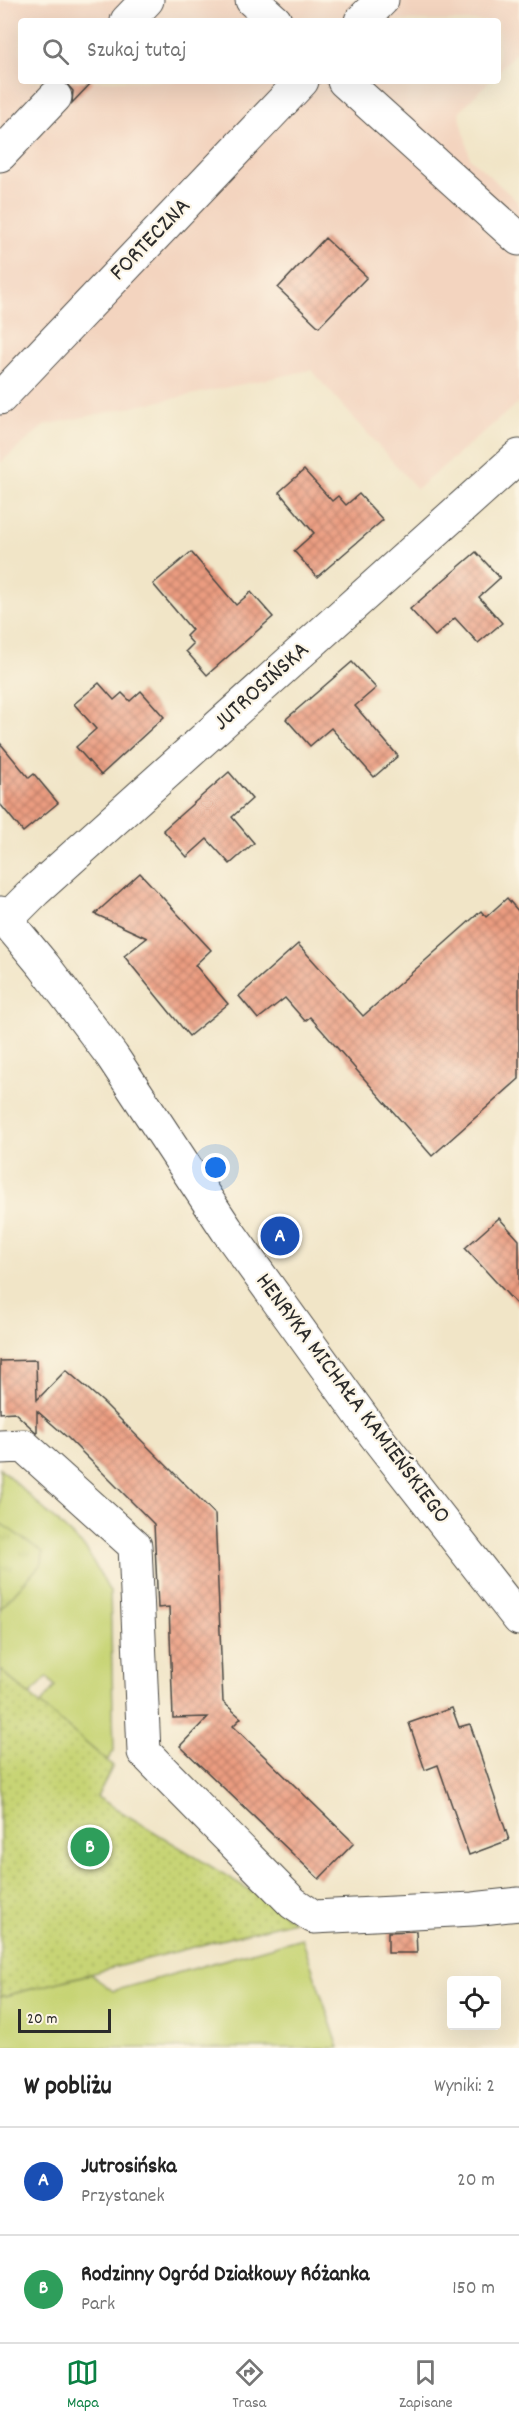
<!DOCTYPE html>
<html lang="pl">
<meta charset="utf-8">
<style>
body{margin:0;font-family:Dekko,sans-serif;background:#f2f2f2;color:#222}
.controls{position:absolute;right:18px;bottom:18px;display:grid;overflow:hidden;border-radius:6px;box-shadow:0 6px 24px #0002}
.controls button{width:54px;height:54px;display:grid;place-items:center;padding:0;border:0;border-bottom:2px solid #e0e0e0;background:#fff;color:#222;font:30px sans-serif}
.scale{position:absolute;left:18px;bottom:15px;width:93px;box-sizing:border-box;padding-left:6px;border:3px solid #2b2b2b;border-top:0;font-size:16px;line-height:21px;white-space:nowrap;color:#2b2b2b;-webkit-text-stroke:4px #fcf5e5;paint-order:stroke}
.you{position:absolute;left:216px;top:1168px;width:21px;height:21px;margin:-15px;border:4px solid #fff;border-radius:50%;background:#1a73e8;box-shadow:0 0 0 9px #1a73e833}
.badge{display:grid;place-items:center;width:39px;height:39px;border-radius:50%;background:#0b8043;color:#fff;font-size:20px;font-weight:700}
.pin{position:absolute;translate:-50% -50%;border:3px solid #fff;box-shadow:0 2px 6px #0006}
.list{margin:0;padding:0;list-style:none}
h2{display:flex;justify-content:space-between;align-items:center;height:78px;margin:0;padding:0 24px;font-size:26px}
h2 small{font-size:20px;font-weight:400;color:#767676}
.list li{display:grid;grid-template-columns:39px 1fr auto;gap:18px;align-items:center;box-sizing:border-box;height:108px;padding:0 24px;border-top:2px solid #e0e0e0}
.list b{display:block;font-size:22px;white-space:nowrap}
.list p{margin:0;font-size:20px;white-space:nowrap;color:#767676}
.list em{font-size:20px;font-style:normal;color:#767676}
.icon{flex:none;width:33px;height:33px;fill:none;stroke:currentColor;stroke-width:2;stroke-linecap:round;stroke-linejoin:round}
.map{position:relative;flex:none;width:519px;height:2048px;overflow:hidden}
.search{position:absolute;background:#fff;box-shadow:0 6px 24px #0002;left:18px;right:18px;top:18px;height:66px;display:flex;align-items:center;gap:15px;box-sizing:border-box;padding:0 21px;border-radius:6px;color:#767676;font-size:22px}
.sheet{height:294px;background:#fff}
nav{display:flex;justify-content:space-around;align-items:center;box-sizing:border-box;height:84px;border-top:2px solid #e0e0e0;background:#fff;font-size:16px;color:#767676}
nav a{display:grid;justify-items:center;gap:3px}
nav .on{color:#0b8043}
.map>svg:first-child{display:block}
.built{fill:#f3d4bf}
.grass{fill:#c7d475;stroke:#798050;stroke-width:1.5}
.park{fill:url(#park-tufts);stroke:#798050;stroke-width:1.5}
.garden{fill:url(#garden-dots);stroke:#798050;stroke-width:1.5}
.building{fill:url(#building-cross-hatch)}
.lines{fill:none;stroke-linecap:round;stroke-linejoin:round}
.minor-casing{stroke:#494742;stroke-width:35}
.minor{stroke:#fff;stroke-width:33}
.labels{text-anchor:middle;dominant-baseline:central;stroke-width:4.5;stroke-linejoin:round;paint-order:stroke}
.street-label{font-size:24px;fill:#2b2b2b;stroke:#fcf5e5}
</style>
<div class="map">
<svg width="519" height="2048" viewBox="0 0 519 2048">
<defs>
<pattern id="park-tufts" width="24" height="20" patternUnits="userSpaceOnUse" patternTransform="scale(1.5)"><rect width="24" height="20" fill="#c7d475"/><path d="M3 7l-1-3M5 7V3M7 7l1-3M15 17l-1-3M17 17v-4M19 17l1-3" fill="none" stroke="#abb665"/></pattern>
<pattern id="garden-dots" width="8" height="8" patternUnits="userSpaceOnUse" patternTransform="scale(1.5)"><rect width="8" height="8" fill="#c7d475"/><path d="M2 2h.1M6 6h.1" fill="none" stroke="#abb665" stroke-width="1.8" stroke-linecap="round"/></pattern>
<pattern id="building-cross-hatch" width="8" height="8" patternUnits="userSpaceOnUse" patternTransform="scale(1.5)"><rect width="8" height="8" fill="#eb9c80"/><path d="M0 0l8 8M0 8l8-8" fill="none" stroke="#bf7f69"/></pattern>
</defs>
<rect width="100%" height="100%" fill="#fcf5e5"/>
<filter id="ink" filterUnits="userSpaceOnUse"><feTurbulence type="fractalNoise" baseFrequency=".0167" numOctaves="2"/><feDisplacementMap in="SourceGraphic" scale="12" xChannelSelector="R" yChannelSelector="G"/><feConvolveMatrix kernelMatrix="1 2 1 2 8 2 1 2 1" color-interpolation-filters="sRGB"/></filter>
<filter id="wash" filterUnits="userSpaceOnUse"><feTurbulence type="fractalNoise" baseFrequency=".008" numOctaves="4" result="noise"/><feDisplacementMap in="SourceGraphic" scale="24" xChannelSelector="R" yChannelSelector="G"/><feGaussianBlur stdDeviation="1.35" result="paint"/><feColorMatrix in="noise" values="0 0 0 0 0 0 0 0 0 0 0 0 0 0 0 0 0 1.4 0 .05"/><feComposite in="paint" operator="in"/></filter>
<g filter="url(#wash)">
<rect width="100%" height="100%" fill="#f1e5c7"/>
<path class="built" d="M 0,0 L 519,0 L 519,49 L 498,71 L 498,21 L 21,21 L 21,81 L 489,81 L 459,112 L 470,158 L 519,203 L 519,402 L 417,489 L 311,370 L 45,425 L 0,463 Z"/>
<path class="grass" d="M 0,1468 L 86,1549 L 110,1592 L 114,1751 L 107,1761 L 40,1705 L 55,1686 L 47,1677 L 29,1696 L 0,1670 Z
M 302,1938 L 339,2048 L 0,2048 L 0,1997 L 90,1974 L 113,1991 Z"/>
<path class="park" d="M 0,1523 L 43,1552 L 42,1563 L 0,1609 Z"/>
<path class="garden" d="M 0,1670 L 113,1766 L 97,1797 L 263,1898 L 294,1921 L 0,1997 Z"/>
<g id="blocks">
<path class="building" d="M 64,81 L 93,81 L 72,103 L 73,91 Z
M 325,238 L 367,277 L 319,327 L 278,288 Z
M 304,470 L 332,501 L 338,496 L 346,505 L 359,494 L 383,520 L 317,577 L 294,551 L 314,533 L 279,492 Z
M 191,552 L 236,605 L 251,592 L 273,617 L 207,675 L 186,651 L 193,644 L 186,636 L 192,630 L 153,584 Z
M 476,552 L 500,578 L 479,597 L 502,623 L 478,643 L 455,618 L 435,636 L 410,609 Z
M 352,662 L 376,688 L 355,706 L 398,756 L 374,777 L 331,728 L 310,746 L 286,719 Z
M 99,683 L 114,700 L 122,693 L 130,701 L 141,691 L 164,717 L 101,775 L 76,747 L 96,729 L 74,704 Z
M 0,743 L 29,778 L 34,774 L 58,803 L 23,832 L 0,804 Z
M 229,772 L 252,799 L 232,817 L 254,843 L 230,864 L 207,839 L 187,857 L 163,830 Z
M 140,873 L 211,950 L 195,965 L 228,1004 L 189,1036 L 124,956 L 147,938 L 95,914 Z
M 507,898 L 519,912 L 519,1079 L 432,1156 L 310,1017 L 305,1021 L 285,998 L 258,1019 L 239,996 L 298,944 L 363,1016 L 481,911 L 486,917 Z
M 499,1218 L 519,1240 L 519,1307 L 465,1248 Z
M 36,1360 L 37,1400 L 66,1370 L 103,1402 L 215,1514 L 223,1702 L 241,1718 L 233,1726 L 354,1843 L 319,1879 L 180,1746 L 208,1717 L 173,1718 L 169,1607 L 158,1608 L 154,1524 L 68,1438 L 37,1411 L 37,1433 L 14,1412 L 0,1413 L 0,1361 Z
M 452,1708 L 459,1727 L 470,1724 L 509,1840 L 469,1855 L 438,1765 L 425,1770 L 409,1723 Z
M 416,1931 L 417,1953 L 388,1953 L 388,1932 Z"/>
</g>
</g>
<g filter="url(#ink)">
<use href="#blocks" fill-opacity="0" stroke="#494742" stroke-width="1.5"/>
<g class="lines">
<g class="minor-casing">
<path id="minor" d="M 252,0 L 275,21
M 127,21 L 147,0
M 361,21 L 382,0
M 344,81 L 519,239
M 0,155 L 55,97
M 0,398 L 302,81
M 0,913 L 44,966 L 112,1056 L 227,1230 L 375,1435 L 519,1619
M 6,920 L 35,891 L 519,456
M 0,1447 L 24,1446 L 135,1546 L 144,1752 L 293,1903 L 314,1917 L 473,1909 L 519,1904"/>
</g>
<use href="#minor" class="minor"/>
</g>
</g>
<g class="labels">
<g class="street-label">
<text transform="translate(151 240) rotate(-46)">FORTECZNA</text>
<text transform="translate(262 687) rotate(-42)">JUTROSIŃSKA</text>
<text transform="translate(352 1399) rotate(53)">HENRYKA MICHAŁA KAMIEŃSKIEGO</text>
</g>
</g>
</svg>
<div class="controls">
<button><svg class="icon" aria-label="locate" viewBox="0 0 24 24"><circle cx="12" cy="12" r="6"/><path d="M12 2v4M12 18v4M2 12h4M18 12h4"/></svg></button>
</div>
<div class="scale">20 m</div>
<div class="you"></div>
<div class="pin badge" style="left:280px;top:1236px;background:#1a4fb4">A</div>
<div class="pin badge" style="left:90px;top:1847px;background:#2e9e5b">B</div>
<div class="search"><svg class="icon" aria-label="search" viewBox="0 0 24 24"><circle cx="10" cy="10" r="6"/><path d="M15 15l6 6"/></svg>Szukaj tutaj</div>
</div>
<section class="sheet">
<h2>W pobliżu<small>Wyniki: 2</small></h2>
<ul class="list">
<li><span class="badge" style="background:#1a4fb4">A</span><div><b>Jutrosińska</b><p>Przystanek</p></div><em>20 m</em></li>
<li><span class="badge" style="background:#2e9e5b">B</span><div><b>Rodzinny Ogród Działkowy Różanka</b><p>Park</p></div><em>150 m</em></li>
</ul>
</section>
<nav>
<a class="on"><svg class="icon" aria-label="map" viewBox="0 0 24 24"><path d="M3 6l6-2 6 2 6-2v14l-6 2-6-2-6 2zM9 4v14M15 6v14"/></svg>Mapa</a>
<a><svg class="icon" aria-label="directions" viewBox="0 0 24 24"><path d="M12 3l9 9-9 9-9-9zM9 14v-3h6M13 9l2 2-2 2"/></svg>Trasa</a>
<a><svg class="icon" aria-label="saved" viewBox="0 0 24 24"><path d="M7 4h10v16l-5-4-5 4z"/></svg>Zapisane</a>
</nav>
